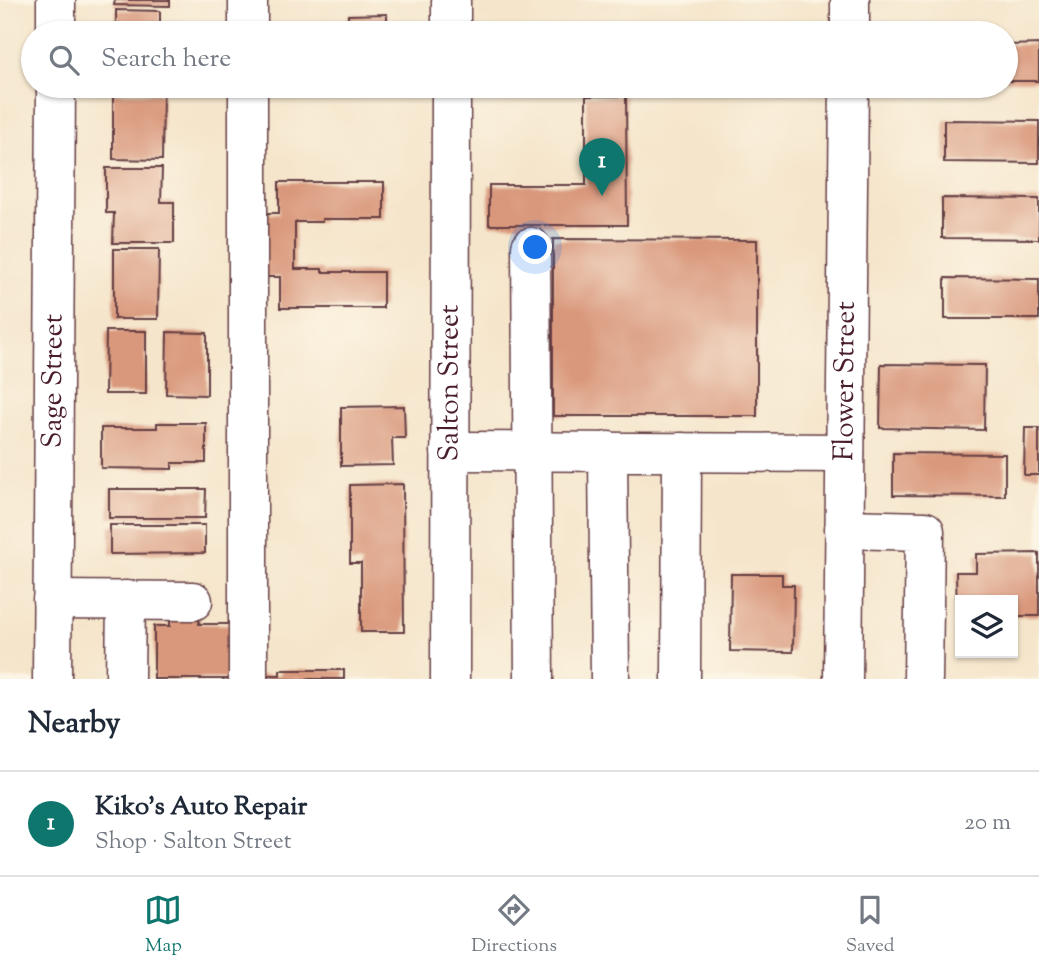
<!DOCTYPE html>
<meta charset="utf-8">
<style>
body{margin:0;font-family:"Sorts Mill Goudy",serif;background:#f6f6f7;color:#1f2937}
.controls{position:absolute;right:21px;bottom:21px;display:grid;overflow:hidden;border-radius:0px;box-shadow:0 2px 5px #0004}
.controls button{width:63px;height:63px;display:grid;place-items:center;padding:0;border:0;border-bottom:2px solid #e0e1e3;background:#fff;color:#1f2937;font:35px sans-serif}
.you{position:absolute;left:536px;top:248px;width:24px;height:24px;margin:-18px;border:5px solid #fff;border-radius:50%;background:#1a73e8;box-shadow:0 0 0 10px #1a73e833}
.badge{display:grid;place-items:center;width:46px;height:46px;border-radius:50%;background:#0f766e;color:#fff;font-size:23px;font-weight:700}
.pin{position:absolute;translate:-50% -58px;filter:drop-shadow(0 2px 4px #0008)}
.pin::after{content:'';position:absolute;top:37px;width:24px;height:21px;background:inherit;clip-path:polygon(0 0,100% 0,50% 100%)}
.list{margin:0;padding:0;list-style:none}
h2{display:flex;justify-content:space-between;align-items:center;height:91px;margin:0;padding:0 28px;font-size:30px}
h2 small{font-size:23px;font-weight:400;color:#747a83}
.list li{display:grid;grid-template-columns:46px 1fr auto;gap:21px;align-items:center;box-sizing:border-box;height:105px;padding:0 28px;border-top:2px solid #e0e1e3}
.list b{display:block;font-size:26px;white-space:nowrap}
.list p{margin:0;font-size:23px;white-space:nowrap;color:#747a83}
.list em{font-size:23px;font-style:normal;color:#747a83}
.icon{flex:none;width:38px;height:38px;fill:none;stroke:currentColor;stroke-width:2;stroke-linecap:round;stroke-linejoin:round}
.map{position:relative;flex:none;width:1039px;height:679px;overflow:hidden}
.search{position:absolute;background:#fff;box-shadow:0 2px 5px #0004;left:21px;right:21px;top:21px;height:77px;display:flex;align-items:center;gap:18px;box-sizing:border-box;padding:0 24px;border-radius:38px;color:#747a83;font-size:26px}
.sheet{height:196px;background:#fff}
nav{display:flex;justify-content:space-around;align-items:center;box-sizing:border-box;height:98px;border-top:2px solid #e0e1e3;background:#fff;font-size:19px;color:#747a83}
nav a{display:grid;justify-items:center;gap:4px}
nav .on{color:#0f766e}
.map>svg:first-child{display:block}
.building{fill:#d9987b}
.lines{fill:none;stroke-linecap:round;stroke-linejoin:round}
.minor-casing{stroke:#643d43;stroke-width:41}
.minor{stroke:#fff;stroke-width:38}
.labels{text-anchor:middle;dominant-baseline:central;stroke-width:5;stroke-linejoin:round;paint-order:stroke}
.street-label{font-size:28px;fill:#4a1f2b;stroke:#fcf5e5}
</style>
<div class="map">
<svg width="1039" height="679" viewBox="0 0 1039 679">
<rect width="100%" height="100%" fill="#fcf5e5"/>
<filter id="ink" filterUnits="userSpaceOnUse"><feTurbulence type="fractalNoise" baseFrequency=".0143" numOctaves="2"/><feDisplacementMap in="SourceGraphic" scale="14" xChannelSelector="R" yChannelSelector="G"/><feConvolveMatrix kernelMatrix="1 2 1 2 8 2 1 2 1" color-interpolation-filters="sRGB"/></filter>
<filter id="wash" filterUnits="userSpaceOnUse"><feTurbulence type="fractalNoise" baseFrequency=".00686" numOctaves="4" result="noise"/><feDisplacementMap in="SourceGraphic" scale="28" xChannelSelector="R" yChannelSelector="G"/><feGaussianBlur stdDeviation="1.57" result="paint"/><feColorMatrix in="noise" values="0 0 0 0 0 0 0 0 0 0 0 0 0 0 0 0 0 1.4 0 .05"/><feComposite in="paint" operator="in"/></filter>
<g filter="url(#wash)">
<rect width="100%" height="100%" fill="#f5e5cb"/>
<g id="blocks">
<path class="building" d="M 115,0 L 170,0 L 170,6 L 114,5 Z
M 116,10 L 160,11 L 160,33 L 116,33 Z
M 387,14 L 387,33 L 339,33 L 339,31 L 348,31 L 348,15 Z
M 1039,44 L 1039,81 L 1006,81 L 1006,45 Z
M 113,93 L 163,94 L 162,160 L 113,159 Z
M 586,96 L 626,96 L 627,225 L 489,225 L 489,185 L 586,185 Z
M 944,120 L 1039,121 L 1039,163 L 944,162 Z
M 106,168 L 162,168 L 161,202 L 174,202 L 174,243 L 113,243 L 114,213 L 106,213 Z
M 279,182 L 384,182 L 384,219 L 322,219 L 322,222 L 295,222 L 295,269 L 322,269 L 322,272 L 383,272 L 383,308 L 280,308 L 280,277 L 259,277 L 259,213 L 279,213 Z
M 942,198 L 1039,199 L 1039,239 L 942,238 Z
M 553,239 L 757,240 L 757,416 L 553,416 Z
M 114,249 L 159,249 L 158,319 L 114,319 Z
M 945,278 L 1039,279 L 1039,319 L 945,319 Z
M 106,331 L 146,331 L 146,394 L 105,394 Z
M 167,332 L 207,333 L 207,395 L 166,394 Z
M 881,364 L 985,365 L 984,430 L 880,428 Z
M 404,406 L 405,438 L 392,438 L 393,465 L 341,466 L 341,407 Z
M 157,423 L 206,423 L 206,463 L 172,463 L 172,469 L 101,468 L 101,428 L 157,428 Z
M 1025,428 L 1039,428 L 1039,475 L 1024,475 Z
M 893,453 L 1005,454 L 1005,496 L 893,495 Z
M 403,484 L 404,632 L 361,632 L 361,563 L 350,563 L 350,485 Z
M 109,489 L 206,489 L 205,518 L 109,518 Z
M 110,525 L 205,525 L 205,553 L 110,554 Z
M 1039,553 L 1039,616 L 1013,616 L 1013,600 L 960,600 L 960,617 L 957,617 L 956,572 L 976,572 L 976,554 Z
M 731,574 L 782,574 L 782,585 L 794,585 L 793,652 L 730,651 Z
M 170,616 L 200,617 L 199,624 L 232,624 L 231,679 L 154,679 L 154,626 L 170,626 Z
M 280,670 L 344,670 L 344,679 L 258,679 L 258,675 L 280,675 Z"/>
</g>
</g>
<g filter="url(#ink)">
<use href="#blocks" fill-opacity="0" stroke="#643d43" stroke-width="2"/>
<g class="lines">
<g class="minor-casing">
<g id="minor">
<path d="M 56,33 L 56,0"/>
<path d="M 248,33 L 248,0"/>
<path d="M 451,33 L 451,0"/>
<path d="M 850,33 L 850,0"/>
<path d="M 531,247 L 534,679"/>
<path d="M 450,451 L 845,453"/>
<path d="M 608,451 L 610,679"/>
<path d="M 844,529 L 925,531 L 923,679"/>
<path d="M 52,600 L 193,601"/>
<path id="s1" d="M 52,679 L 56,86"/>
<path d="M 125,679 L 126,600"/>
<path d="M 248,679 L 248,86"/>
<path id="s2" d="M 450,679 L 451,86"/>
<path d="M 681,679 L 682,452"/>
<path id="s3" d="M 843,679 L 849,86"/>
</g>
</g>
<use href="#minor" class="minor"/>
</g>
</g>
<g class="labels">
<g class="street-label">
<text stroke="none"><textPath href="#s1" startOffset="298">Sage Street</textPath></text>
<text stroke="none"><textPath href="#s2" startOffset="296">Salton Street</textPath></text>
<text stroke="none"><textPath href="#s3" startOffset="298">Flower Street</textPath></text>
</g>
</g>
</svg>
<div class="controls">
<button><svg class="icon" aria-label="layers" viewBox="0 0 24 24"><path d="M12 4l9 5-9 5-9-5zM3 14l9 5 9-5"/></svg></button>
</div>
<div class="you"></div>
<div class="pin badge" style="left:602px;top:196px">1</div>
<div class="search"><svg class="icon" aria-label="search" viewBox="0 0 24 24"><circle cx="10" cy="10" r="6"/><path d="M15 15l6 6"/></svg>Search here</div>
</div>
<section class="sheet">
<h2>Nearby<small></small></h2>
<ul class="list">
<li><span class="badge">1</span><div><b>Kiko's Auto Repair</b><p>Shop · Salton Street</p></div><em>20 m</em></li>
</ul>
</section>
<nav>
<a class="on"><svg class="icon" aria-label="map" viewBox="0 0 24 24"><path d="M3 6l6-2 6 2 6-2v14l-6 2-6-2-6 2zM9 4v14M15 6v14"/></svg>Map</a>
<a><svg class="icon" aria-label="directions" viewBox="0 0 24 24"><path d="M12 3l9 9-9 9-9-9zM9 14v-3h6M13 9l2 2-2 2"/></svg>Directions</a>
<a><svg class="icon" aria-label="saved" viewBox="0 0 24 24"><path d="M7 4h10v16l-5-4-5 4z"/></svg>Saved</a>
</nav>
